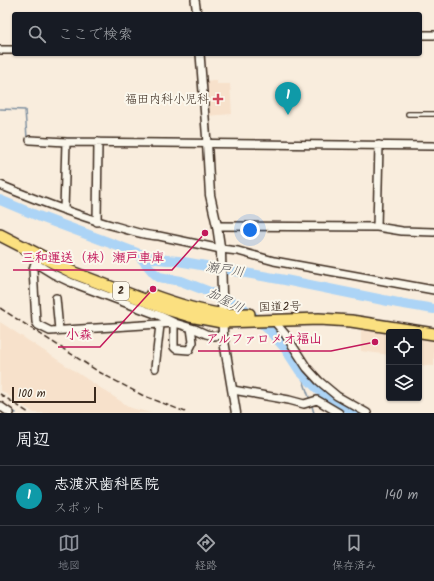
<!DOCTYPE html>
<html lang="ja">
<meta charset="utf-8">
<style>
body{margin:0;font-family:Kalam,"Klee One",sans-serif;background:#20242c;color:#f1f3f6}
.controls{position:absolute;right:12px;bottom:12px;display:grid;overflow:hidden;border-radius:4px;box-shadow:0 1px 3px #0004}
.controls button{width:36px;height:36px;display:grid;place-items:center;padding:0;border:0;border-bottom:1px solid #363941;background:#171b24;color:#f1f3f6;font:20px sans-serif}
.scale{position:absolute;left:12px;bottom:10px;width:84px;box-sizing:border-box;padding-left:4px;border:2px solid #3b2a1e;border-top:0;font-size:11px;line-height:14px;white-space:nowrap;color:#3b2a1e;-webkit-text-stroke:3px #fbf7ec;paint-order:stroke}
.you{position:absolute;left:250px;top:230px;width:14px;height:14px;margin:-10px;border:3px solid #fff;border-radius:50%;background:#1a73e8;box-shadow:0 0 0 6px #1a73e833}
.badge{display:grid;place-items:center;width:26px;height:26px;border-radius:50%;background:#8c9099;color:#fff;font-size:13px;font-weight:700}
.pin{position:absolute;translate:-50% -33px;filter:drop-shadow(0 1px 2px #0008)}
.pin::after{content:'';position:absolute;top:21px;width:14px;height:12px;background:inherit;clip-path:polygon(0 0,100% 0,50% 100%)}
.list{margin:0;padding:0;list-style:none}
h2{display:flex;justify-content:space-between;align-items:center;height:52px;margin:0;padding:0 16px;font-size:17px}
h2 small{font-size:13px;font-weight:400;color:#9ea1a6}
.list li{display:grid;grid-template-columns:26px 1fr auto;gap:12px;align-items:center;box-sizing:border-box;height:60px;padding:0 16px;border-top:1px solid #363941}
.list b{display:block;font-size:15px;white-space:nowrap}
.list p{margin:0;font-size:13px;white-space:nowrap;color:#9ea1a6}
.list em{font-size:13px;font-style:normal;color:#9ea1a6}
.icon{flex:none;width:22px;height:22px;fill:none;stroke:currentColor;stroke-width:2;stroke-linecap:round;stroke-linejoin:round}
.map{position:relative;flex:none;width:434px;height:413px;overflow:hidden}
.search{position:absolute;background:#171b24;box-shadow:0 1px 3px #0004;left:12px;right:12px;top:12px;height:44px;display:flex;align-items:center;gap:10px;box-sizing:border-box;padding:0 14px;border-radius:4px;color:#9ea1a6;font-size:15px}
.sheet{height:112px;background:#171b24}
nav{display:flex;justify-content:space-around;align-items:center;box-sizing:border-box;height:56px;border-top:1px solid #363941;background:#171b24;font-size:11px;color:#9ea1a6}
nav a{display:grid;justify-items:center;gap:2px}
nav .on{color:#8c9099}
.map>svg:first-child{display:block}
.built{fill:#f7e1cb}
.lines{fill:none;stroke-linecap:round;stroke-linejoin:round}
.stream{stroke:#7f90a0;stroke-width:1.5}
.river{stroke:#acd4f6;stroke-width:10}
.service-casing{stroke:#3b2a1e;stroke-width:6}
.minor-casing{stroke:#3b2a1e;stroke-width:10}
.tertiary-casing{stroke:#3b2a1e;stroke-width:11}
.trunk-casing{stroke:#3b2a1e;stroke-width:14}
.service{stroke:#fbf7ec;stroke-width:3.5}
.minor{stroke:#fbf7ec;stroke-width:7}
.tertiary{stroke:#fbf7ec;stroke-width:8}
.trunk{stroke:#fbe080;stroke-width:11}
.rail{stroke:#3b2a1e;stroke-width:1.5;stroke-dasharray:6 3;stroke-linecap:butt}
.poi-dot{fill:#d1495b;stroke:#fbf7ec;stroke-width:1.5}
.labels{text-anchor:middle;dominant-baseline:central;stroke-width:4;stroke-linejoin:round;paint-order:stroke}
.shield{fill:#fbf7ec;stroke:#75685c;stroke-width:1}
.shield-label{font-size:11px;font-weight:bold;fill:#3b2a1e}
.poi-label{font-size:12px;fill:#3b2a1e;stroke:#fbf7ec;text-anchor:end}
.street-label{font-size:12px;fill:#3b2a1e;stroke:#fbf7ec}
.water-label{font-size:13px;font-style:italic;fill:#575454;stroke:#fbf7ec}
.leader{fill:none;stroke:#c2185b;stroke-width:1.5}
.callout-dot{fill:#c2185b;stroke:#fbf7ec;stroke-width:1.5}
.callout-label{font-size:13px;text-anchor:middle;font-weight:bold;fill:#c2185b;stroke:#fbf7ec;stroke-width:4;stroke-linejoin:round;paint-order:stroke}
</style>
<div class="map">
<svg width="434" height="413" viewBox="0 0 434 413">
<rect width="100%" height="100%" fill="#f9eddd"/>
<filter id="ink" filterUnits="userSpaceOnUse"><feTurbulence type="fractalNoise" baseFrequency=".025" numOctaves="2"/><feDisplacementMap in="SourceGraphic" scale="8" xChannelSelector="R" yChannelSelector="G"/><feConvolveMatrix kernelMatrix="1 2 1 2 8 2 1 2 1" color-interpolation-filters="sRGB"/></filter>
<g filter="url(#ink)">
<path class="built" d="M 217,80 L 217,84 L 230,84 L 232,114 L 207,116 L 204,81 Z
M 0,322 L 131,408 L 151,413 L 34,413 L 0,390 Z
M 361,328 L 389,333 L 389,355 L 361,351 Z
M 419,337 L 434,339 L 434,366 L 419,365 Z"/>
<g class="lines">
<path class="stream" d="M 0,109 L 25,110 L 27,138 L 28,138
M 60,138 L 92,139
M 300,371 L 310,400
M 311,403 L 314,413
M 11,410 L 16,413"/>
<path class="river" d="M 0,200 L 38,216 L 137,253 L 157,259 L 178,261 L 285,280 L 398,303 L 434,309
M 137,253 L 154,273 L 159,277 L 181,281 L 215,294 L 242,307 L 268,329 L 285,348 L 300,371 L 320,391 L 356,413"/>
<g class="service-casing">
<path id="service" d="M 408,114 L 434,114"/>
</g>
<g class="minor-casing">
<path id="minor" d="M 195,0 L 197,14
M 420,35 L 434,35
M 0,50 L 14,50
M 200,54 L 207,143
M 30,140 L 66,142 L 434,146
M 0,185 C 39,201 77,216 118,227 C 132,231 145,236 159,236 L 221,249 L 238,251 L 274,261 L 434,290
M 64,210 L 66,142
M 97,222 L 98,142
M 217,226 L 377,227 L 402,231 L 434,232
M 377,227 L 379,145
M 56,298 L 59,330
M 274,321 L 285,334 L 307,368 L 319,381 L 337,396 L 367,413
M 191,328 L 193,342 L 189,350 L 176,349 L 174,347 L 174,327 L 175,323 L 50,331 L 38,325 L 36,322 L 33,269 L 35,263 L 53,274 L 70,282 L 158,315 L 175,323 L 195,329 L 206,334 L 214,336 L 223,335
M 155,368 L 160,325
M 233,390 L 289,400 L 304,404 L 317,400 L 339,413
M 0,406 L 10,413"/>
</g>
<g class="tertiary-casing">
<path id="tertiary" d="M 207,143 L 210,195 L 217,226 L 221,253 L 223,335 L 236,413"/>
</g>
<g class="trunk-casing">
<path id="trunk" d="M 0,235 L 74,273 L 170,310 L 190,316 L 222,322 L 319,319 L 351,321 L 434,334
M 151,295 C 173,303 196,311 220,314 C 230,315 239,314 249,314"/>
</g>
<use href="#service" class="service"/>
<use href="#minor" class="minor"/>
<use href="#tertiary" class="tertiary"/>
<use href="#trunk" class="trunk"/>
<path class="rail" d="M 0,308 L 99,372 L 142,395 L 188,413
M 0,394 L 29,413"/>
</g>
</g>
<path class="poi-dot" d="M216 93h4v4h4v4h-4v4h-4v-4h-4v-4h4z"/>
<g class="labels">
<rect class="shield" x="113" y="282" width="16" height="18" rx="3"/>
<g class="shield-label">
<text x="121" y="291">2</text>
</g>
<g class="poi-label">
<text x="209" y="99">福田内科小児科</text>
</g>
<g class="street-label">
<text transform="translate(280 307) rotate(-2)">国道2号</text>
</g>
<g class="water-label">
<text transform="translate(225 270) rotate(9)">瀬戸川</text>
<text transform="translate(225 301) rotate(26)">加屋川</text>
</g>
</g>
<path class="leader" d="M205 233L172 270H13M153 289L100 347H58M375 342L331 351H198"/>
<g class="callout-dot">
<circle cx="205" cy="233" r="4"/>
<circle cx="153" cy="289" r="4"/>
<circle cx="375" cy="342" r="4"/>
</g>
<g class="callout-label">
<text x="93" y="262">三和運送（株）瀬戸車庫</text>
<text x="79" y="339">小森</text>
<text x="264" y="343">アルファロメオ福山</text>
</g>
</svg>
<div class="controls">
<button><svg class="icon" aria-label="locate" viewBox="0 0 24 24"><circle cx="12" cy="12" r="6"/><path d="M12 2v4M12 18v4M2 12h4M18 12h4"/></svg></button>
<button><svg class="icon" aria-label="layers" viewBox="0 0 24 24"><path d="M12 4l9 5-9 5-9-5zM3 14l9 5 9-5"/></svg></button>
</div>
<div class="scale">100 m</div>
<div class="you"></div>
<div class="pin badge" style="left:288px;top:115px;background:#0f9aa8">1</div>
<div class="search"><svg class="icon" aria-label="search" viewBox="0 0 24 24"><circle cx="10" cy="10" r="6"/><path d="M15 15l6 6"/></svg>ここで検索</div>
</div>
<section class="sheet">
<h2>周辺<small></small></h2>
<ul class="list">
<li><span class="badge" style="background:#0f9aa8">1</span><div><b>志渡沢歯科医院</b><p>スポット</p></div><em>140 m</em></li>
</ul>
</section>
<nav>
<a class="on"><svg class="icon" aria-label="map" viewBox="0 0 24 24"><path d="M3 6l6-2 6 2 6-2v14l-6 2-6-2-6 2zM9 4v14M15 6v14"/></svg>地図</a>
<a><svg class="icon" aria-label="directions" viewBox="0 0 24 24"><path d="M12 3l9 9-9 9-9-9zM9 14v-3h6M13 9l2 2-2 2"/></svg>経路</a>
<a><svg class="icon" aria-label="saved" viewBox="0 0 24 24"><path d="M7 4h10v16l-5-4-5 4z"/></svg>保存済み</a>
</nav>
